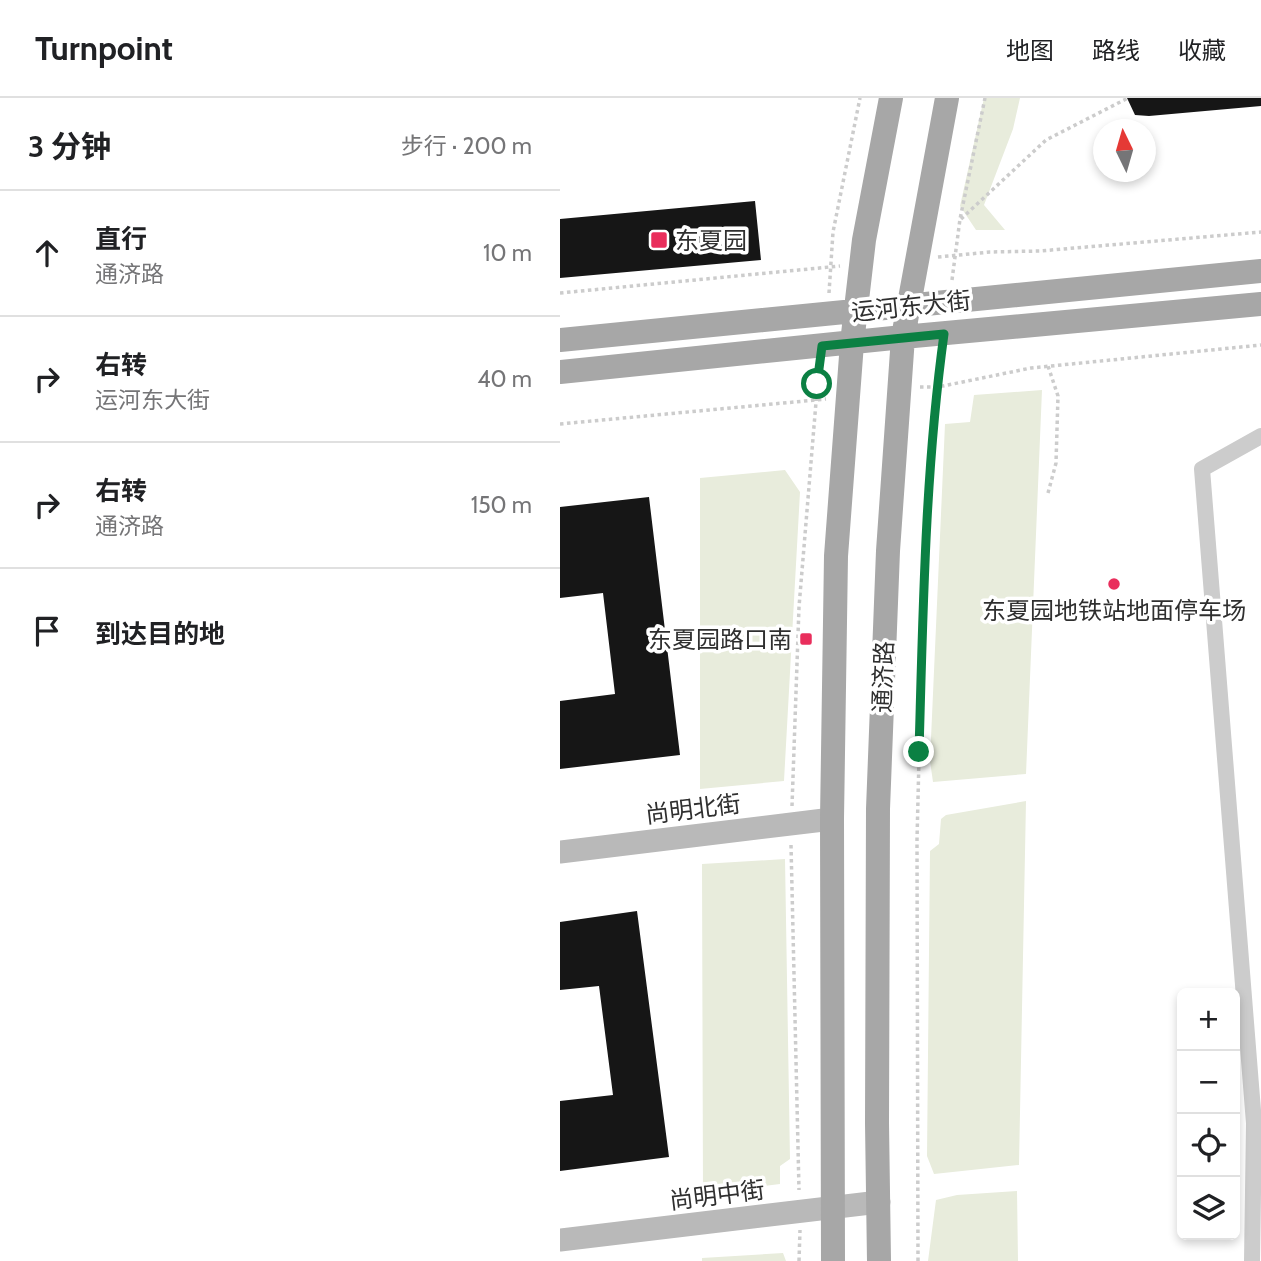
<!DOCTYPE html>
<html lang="zh">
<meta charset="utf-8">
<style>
body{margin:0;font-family:Cabin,"Noto Sans SC",sans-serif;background:#f2f2f2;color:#202124}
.controls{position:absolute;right:21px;bottom:21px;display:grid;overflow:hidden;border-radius:10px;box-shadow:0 4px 10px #0003}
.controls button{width:63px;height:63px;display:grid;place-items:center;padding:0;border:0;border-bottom:2px solid #e0e0e0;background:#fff;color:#202124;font:35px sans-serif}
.compass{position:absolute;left:533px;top:21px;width:63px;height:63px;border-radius:50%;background:#fff;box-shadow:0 4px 10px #0003;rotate:355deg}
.stop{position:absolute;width:21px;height:21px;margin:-16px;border:5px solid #0b8043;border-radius:50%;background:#fff}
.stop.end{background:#0b8043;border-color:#fff;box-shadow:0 2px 7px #0008}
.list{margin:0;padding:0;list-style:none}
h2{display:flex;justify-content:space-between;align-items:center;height:91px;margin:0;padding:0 28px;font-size:30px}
h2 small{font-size:23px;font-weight:400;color:#757577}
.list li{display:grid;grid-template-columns:46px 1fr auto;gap:21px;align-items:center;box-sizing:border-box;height:126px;padding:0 28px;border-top:2px solid #e0e0e0}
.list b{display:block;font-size:26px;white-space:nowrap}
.list p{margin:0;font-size:23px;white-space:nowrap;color:#757577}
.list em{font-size:23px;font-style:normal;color:#757577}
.icon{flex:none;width:38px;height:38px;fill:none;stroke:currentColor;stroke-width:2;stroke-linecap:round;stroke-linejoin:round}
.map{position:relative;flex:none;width:701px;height:1163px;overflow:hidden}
header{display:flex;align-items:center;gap:42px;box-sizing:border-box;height:98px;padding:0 35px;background:#fff;border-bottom:2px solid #e0e0e0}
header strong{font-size:33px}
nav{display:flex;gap:38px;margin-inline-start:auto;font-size:24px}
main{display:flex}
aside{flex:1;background:#fff}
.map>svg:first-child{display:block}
.green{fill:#e8ecdc}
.building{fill:#161616}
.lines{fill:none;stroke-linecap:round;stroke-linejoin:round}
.path{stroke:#ccc;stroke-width:3.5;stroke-dasharray:3.5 3.5;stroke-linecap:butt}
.street{stroke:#ccc;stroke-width:16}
.secondary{stroke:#b9b9b9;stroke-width:23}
.primary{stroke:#a7a7a7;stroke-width:24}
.route{stroke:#0b8043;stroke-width:9}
.poi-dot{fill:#e92e5c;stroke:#fff;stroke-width:2.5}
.labels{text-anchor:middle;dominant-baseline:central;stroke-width:7;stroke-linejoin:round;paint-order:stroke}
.poi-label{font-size:24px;fill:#2f2f2f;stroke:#fff;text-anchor:start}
.street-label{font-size:24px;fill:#2f2f2f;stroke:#fff}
</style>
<header>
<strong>Turnpoint</strong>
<nav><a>地图</a><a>路线</a><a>收藏</a></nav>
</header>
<main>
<aside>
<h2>3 分钟<small>步行 · 200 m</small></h2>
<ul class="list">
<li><svg class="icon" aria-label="ahead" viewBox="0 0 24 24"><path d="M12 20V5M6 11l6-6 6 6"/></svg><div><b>直行</b><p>通济路</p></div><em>10 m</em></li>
<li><svg class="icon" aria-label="right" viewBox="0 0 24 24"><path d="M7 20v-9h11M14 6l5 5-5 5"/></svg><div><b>右转</b><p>运河东大街</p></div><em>40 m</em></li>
<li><svg class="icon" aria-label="right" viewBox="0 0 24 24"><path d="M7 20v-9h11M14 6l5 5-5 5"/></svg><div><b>右转</b><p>通济路</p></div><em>150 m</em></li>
<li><svg class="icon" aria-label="arrive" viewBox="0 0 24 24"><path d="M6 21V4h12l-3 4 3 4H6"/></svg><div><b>到达目的地</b></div></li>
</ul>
</aside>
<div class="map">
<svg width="701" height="1163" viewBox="0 0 701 1163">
<rect width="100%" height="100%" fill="#fff"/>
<path class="green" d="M 424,0 L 460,0 L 453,31 L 424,107 L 445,132 L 416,132 L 400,108 Z
M 482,292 L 466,676 L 373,684 L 370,663 L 385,326 L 410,324 L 414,297 Z
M 225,372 L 240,394 L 224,683 L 140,691 L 140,380 Z
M 466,703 L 459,1067 L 374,1076 L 367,1058 L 370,753 L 379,746 L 381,721 L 386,717 Z
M 225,761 L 230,1061 L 220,1068 L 220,1086 L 143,1096 L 142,766 Z
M 457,1093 L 458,1163 L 368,1163 L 376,1102 L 397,1097 Z
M 223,1155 L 226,1163 L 142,1163 L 142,1160 Z"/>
<path class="building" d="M 567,0 L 701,0 L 701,8 L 589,18 L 575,17 Z
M 195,103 L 201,162 L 0,180 L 0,121 Z
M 89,399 L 120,657 L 0,671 L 0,603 L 55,596 L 43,495 L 0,500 L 0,409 Z
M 77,813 L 109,1059 L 0,1073 L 0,1003 L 53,997 L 39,888 L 0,892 L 0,824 Z"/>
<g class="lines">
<path class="path" d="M 401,121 L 486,42 L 568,0
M 378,159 L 430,154 L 480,153 L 701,134
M 392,182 L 400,121 L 425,0
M 0,195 L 280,168
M 269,195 L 273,134 L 300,0
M 360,289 L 378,289 L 471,270 L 701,247
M 0,326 L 266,301
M 488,395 L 496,365 L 498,298 L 488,268
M 232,708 L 239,509 L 259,268
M 231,747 L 239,1092
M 239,1163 L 240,1132
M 358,1163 L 357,742 L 364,455 L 382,256"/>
<path class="street" d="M 692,1163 L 694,1025 L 642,371 L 701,338"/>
<path class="secondary" d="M 0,754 L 272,721
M 0,1142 L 319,1104"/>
<path class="primary" d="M 0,242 L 701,173
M 0,274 L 343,239 L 701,206
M 273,1163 L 272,721 L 276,458 L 292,245 L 304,142 L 331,0
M 319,1163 L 317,1025 L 318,711 L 328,453 L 343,239 L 387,0"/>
</g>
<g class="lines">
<path class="route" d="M 257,286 L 262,248 L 384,236 C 365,374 363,514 359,654"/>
</g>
<g class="poi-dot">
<rect x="90" y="133" width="18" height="18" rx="3.5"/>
<circle cx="554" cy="486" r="7"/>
<rect x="239" y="534" width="14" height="14" rx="3.5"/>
</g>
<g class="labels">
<g class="poi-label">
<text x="115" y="142">东夏园</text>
<text x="554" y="512" text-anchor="middle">东夏园地铁站地面停车场</text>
<text x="232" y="541" text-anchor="end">东夏园路口南</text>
</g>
<g class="street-label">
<text transform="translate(351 208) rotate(-6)">运河东大街</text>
<text transform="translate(323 579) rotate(-88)">通济路</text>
<text transform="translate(133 711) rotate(-7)">尚明北街</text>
<text transform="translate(157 1097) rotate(-7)">尚明中街</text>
</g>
</g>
</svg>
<div class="controls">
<button>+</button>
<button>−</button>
<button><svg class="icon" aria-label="locate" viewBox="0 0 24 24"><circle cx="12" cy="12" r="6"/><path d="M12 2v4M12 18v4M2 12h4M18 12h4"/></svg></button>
<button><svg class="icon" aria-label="layers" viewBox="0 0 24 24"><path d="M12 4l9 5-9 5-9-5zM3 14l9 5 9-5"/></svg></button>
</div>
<svg class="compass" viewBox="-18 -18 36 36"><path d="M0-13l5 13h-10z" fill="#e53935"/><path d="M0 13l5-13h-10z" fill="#757577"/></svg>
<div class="stop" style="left:257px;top:286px"></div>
<div class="stop end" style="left:359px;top:654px"></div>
</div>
</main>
